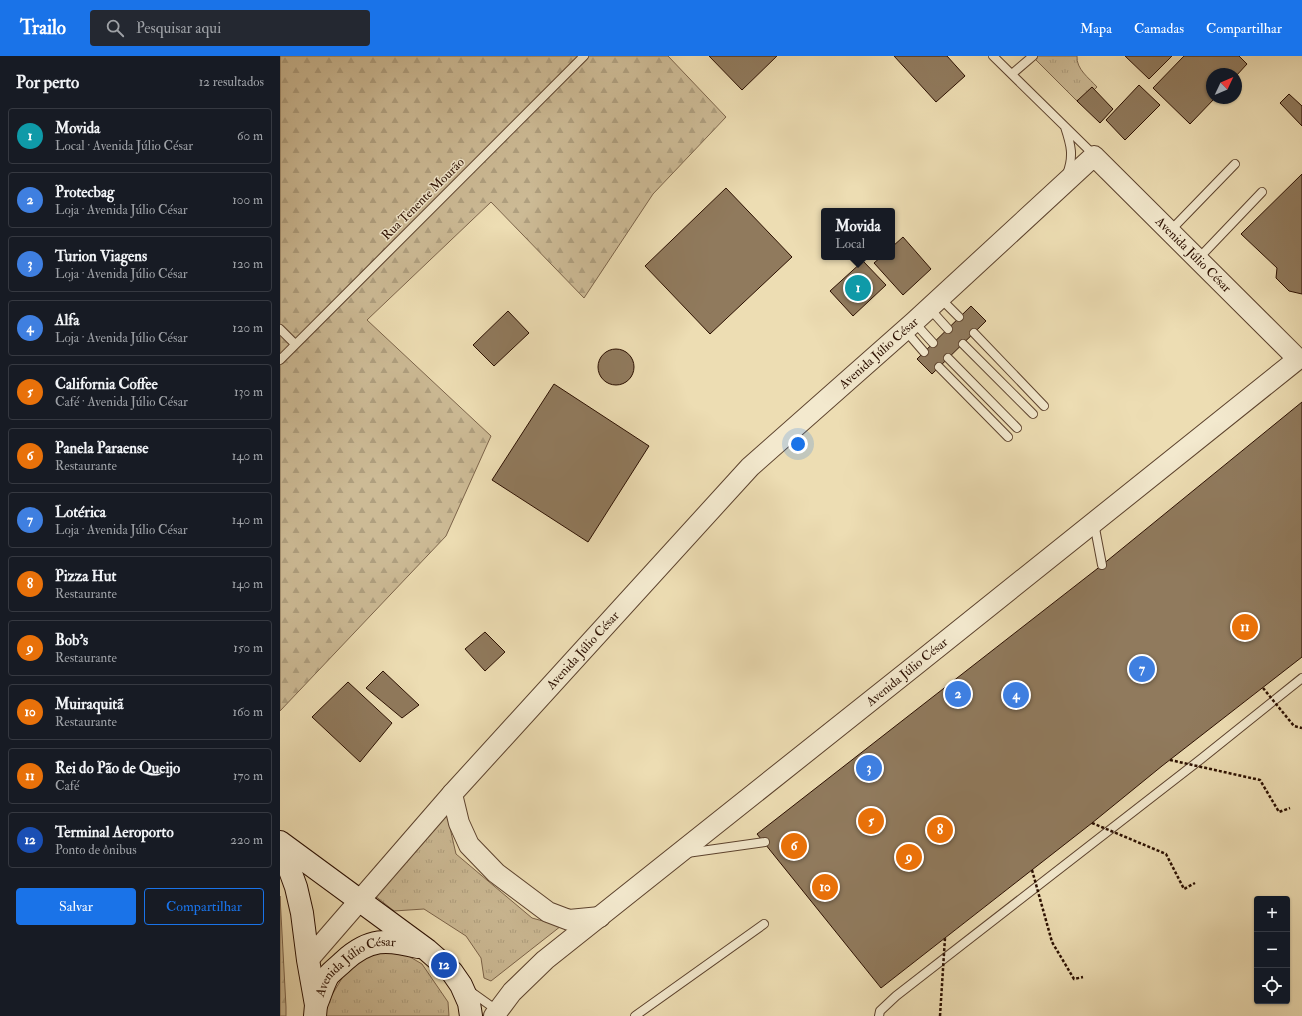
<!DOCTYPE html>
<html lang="pt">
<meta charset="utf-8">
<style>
body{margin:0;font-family:"IM FELL Double Pica",serif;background:#242831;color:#f1f3f6}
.controls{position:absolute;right:12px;bottom:12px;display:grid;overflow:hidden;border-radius:4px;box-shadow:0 1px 3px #0004}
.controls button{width:36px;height:36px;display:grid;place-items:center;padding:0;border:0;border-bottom:1px solid #363941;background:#171b24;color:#f1f3f6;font:20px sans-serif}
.compass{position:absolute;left:926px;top:12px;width:36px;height:36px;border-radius:50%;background:#171b24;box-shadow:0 1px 3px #0004;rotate:46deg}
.you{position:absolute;left:518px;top:388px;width:14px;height:14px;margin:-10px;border:3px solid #fff;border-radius:50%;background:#1a73e8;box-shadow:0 0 0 6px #1a73e833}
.badge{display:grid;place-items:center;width:26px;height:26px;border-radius:50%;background:#1a73e8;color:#fff;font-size:13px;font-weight:700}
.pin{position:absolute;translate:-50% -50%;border:2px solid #fff;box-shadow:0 1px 4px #0006}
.popup{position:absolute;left:541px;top:152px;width:74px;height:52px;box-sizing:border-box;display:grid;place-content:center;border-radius:4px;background:#171b24;filter:drop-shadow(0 1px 3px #0005);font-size:13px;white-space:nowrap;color:#9ea1a6}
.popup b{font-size:15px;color:#f1f3f6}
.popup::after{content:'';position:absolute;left:50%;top:100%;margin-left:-8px;border:8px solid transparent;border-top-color:#171b24}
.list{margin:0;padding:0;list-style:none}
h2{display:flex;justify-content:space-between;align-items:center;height:52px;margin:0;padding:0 16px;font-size:17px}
h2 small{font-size:13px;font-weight:400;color:#9ea1a6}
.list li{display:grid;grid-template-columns:26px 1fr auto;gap:12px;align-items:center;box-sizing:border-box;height:56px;margin:0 8px 8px;padding:0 8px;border:1px solid #363941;border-radius:4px}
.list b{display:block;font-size:15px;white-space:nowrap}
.list p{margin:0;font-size:13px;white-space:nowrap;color:#9ea1a6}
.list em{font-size:13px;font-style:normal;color:#9ea1a6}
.actions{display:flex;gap:8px;padding:12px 16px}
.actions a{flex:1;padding:9px 0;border:1px solid #1a73e8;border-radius:4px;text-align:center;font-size:14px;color:#1a73e8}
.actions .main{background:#1a73e8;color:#fff}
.icon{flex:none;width:22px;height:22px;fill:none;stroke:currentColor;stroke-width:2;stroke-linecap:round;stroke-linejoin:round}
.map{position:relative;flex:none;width:1022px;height:960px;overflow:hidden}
header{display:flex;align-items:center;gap:24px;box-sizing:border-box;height:56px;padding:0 20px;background:#1a73e8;color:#fff}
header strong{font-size:19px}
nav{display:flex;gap:22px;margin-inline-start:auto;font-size:14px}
.search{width:280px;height:36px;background:#242831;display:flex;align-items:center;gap:10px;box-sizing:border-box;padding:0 14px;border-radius:4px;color:#9ea1a6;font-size:15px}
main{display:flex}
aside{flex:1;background:#171b24}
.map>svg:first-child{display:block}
.grass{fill:url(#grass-tufts);stroke:#7c644a}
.forest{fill:url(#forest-firs);stroke:#7c644a}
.building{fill:#907a5d;stroke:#2b0f00}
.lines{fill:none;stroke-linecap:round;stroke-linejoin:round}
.service-casing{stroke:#5c422d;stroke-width:10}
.tertiary-casing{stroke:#5c422d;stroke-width:22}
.secondary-casing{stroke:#2b0f00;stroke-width:24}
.service{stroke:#f3e9ce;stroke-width:8}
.tertiary{stroke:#f3e9ce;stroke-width:20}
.secondary{stroke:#f3e9ce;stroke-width:22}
.path-bridge{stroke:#2b0f00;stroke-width:2.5;stroke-dasharray:3 2;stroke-linecap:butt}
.labels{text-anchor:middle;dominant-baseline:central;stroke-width:3;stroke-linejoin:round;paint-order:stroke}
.street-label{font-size:13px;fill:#2b0f00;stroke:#f3e9ce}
</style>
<header>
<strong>Trailo</strong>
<div class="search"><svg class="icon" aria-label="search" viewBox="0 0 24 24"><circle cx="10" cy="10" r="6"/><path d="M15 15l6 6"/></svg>Pesquisar aqui</div>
<nav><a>Mapa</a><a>Camadas</a><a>Compartilhar</a></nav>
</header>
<main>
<aside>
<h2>Por perto<small>12 resultados</small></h2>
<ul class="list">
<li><span class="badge" style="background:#0f9aa8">1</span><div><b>Movida</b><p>Local · Avenida Júlio César</p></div><em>60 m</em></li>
<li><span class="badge" style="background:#3f7fe0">2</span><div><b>Protecbag</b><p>Loja · Avenida Júlio César</p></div><em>100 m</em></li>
<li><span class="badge" style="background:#3f7fe0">3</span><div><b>Turion Viagens</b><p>Loja · Avenida Júlio César</p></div><em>120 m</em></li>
<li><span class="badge" style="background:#3f7fe0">4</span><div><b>Alfa</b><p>Loja · Avenida Júlio César</p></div><em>120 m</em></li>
<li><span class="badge" style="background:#e8710a">5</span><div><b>California Coffee</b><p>Café · Avenida Júlio César</p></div><em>130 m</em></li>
<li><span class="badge" style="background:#e8710a">6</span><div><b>Panela Paraense</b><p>Restaurante</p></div><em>140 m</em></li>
<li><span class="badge" style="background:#3f7fe0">7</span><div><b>Lotérica</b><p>Loja · Avenida Júlio César</p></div><em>140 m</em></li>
<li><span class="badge" style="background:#e8710a">8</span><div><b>Pizza Hut</b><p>Restaurante</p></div><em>140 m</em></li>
<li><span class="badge" style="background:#e8710a">9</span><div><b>Bob's</b><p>Restaurante</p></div><em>150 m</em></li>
<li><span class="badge" style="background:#e8710a">10</span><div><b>Muiraquitã</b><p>Restaurante</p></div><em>160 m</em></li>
<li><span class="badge" style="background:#e8710a">11</span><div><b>Rei do Pão de Queijo</b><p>Café</p></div><em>170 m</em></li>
<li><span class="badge" style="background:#1a4fb4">12</span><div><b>Terminal Aeroporto</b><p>Ponto de ônibus</p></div><em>220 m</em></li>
</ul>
<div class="actions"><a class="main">Salvar</a><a>Compartilhar</a></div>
</aside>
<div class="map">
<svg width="1022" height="960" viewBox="0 0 1022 960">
<defs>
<pattern id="grass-tufts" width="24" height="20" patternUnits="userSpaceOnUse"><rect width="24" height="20" fill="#ccba95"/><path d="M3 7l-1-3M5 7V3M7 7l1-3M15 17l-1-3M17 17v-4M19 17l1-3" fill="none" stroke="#af9f7f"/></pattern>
<pattern id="forest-firs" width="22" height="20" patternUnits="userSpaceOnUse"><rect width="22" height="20" fill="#ccba95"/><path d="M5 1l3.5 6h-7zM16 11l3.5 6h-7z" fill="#af9f7f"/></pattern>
</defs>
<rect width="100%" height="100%" fill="#edddb3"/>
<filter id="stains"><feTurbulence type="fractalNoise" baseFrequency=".005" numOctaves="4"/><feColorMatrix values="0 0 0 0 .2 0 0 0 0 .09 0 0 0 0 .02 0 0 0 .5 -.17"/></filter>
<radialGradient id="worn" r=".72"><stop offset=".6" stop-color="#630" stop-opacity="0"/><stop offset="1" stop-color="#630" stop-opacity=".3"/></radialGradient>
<path class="grass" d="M 752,0 L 797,0 C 796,13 809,22 817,31 L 800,48 Z
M 167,759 L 176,798 L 252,862 L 281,870 L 211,925 L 204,922 L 201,902 L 186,880 L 144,853 L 114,855 L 94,839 Z
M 100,894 L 125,898 L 142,908 L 168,946 L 169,960 L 46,960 L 47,947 L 64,919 L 80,903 Z"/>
<path class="forest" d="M 0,0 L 388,0 L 446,61 L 373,138 L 304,242 L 211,146 L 87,264 L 211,380 L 166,480 L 0,655 Z
M 0,840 L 6,951 L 6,960 L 0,960 Z"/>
<path class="building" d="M 429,0 L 497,0 L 462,34 Z
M 614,0 L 667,0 L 685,20 L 656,46 Z
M 845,0 L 892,0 L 869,23 Z
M 904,0 L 959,0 L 967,8 L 956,20 L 956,18 L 932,18 L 932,42 L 935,42 L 910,68 L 873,32 Z
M 859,29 L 880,49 L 845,84 L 826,64 Z
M 812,31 L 833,53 L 820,67 L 797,45 Z
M 1009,38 L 1022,50 L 1022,70 L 1000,47 Z
M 1022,118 L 1022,238 L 1009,235 L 996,222 L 997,212 L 961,178 Z
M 446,132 L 512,201 L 430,278 L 365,210 Z
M 623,181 L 651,213 L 623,239 L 594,207 L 601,201 L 612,201 L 612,191 Z
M 583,205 L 606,229 L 573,260 L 550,235 Z
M 691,250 L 706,265 L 652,318 L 637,303 Z
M 228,255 L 249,277 L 214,310 L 193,289 Z
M318 311a18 18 0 1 1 36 0a18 18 0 1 1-36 0Z
M 274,328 L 369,390 L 308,486 L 212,424 Z
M 1022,346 L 1022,601 L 882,710 L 812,767 L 601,932 L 477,778 L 822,509 Z
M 205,576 L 225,596 L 205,615 L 185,593 Z
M 103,615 L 139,649 L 122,662 L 86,632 Z
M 68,626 L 112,667 L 80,706 L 32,661 Z"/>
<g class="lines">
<g class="service-casing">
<path id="service" d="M 713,0 L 814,99
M 732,18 L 753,0
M 785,71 C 791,89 794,100 787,118
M 890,175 L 955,108
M 918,203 L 982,136
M 660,242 L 679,261
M 650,253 L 668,273
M 634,266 L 653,287
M 0,273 L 15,288
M 625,274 L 644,296
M 694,277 L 764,350
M 683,288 L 753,358
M 668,302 L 737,372
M 0,304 L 304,0
M 659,311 L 728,381
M 814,467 L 822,509
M 407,797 L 485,786
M 190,935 L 218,955
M 355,960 L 484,868
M 599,960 L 600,955 L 616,940 L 921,703 L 1022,622"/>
</g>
<g class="tertiary-casing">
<g id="tertiary">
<path d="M 172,738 L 179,767 L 189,789 L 216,817 L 268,856 L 289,864 L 320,861"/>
<path id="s1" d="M 28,904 L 172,738 L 470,411 L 634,266 L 814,100 L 1018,303 L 637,608 L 265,904 L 232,936 L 214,960"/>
</g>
</g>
<g class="secondary-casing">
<g id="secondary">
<path d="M 0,786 L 147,894 L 172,916 L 181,929 L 189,947 L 191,960"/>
<path d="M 0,787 L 16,831 L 22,857 L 28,904 L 36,949 L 35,960"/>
<path id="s2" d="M 36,949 C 40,940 43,929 48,920 C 52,915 59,910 64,905 C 89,882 107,883 138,891"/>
</g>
</g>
<use href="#service" class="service"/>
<use href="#tertiary" class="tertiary"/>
<use href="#secondary" class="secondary"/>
<path class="path-bridge" d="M 983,632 L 1014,670 L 1022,672
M 890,704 L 980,724 L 999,756 L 1010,752
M 812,767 L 886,798 L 904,833 L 915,827
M 752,814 L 772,886 L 794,923 L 803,921
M 660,960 L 665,882"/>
</g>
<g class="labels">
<g class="street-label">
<text transform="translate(143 143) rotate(-45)">Rua Tenente Mourão</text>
<text stroke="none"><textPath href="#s1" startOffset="1266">Avenida Júlio César</textPath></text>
<text stroke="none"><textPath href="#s1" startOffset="834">Avenida Júlio César</textPath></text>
<text stroke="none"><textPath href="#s1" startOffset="414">Avenida Júlio César</textPath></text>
<text transform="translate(627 616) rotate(-39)">Avenida Júlio César</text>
<text stroke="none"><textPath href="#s2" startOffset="60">Avenida Júlio César</textPath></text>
</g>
</g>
<rect width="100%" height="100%" filter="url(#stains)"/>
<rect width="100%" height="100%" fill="url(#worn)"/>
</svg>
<div class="controls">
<button>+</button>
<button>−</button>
<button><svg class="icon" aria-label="locate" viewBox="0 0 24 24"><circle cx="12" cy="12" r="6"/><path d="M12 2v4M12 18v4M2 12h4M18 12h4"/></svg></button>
</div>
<svg class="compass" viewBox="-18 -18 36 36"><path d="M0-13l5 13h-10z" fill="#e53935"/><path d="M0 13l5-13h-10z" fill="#9ea1a6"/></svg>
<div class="you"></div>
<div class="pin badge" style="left:578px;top:232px;background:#0f9aa8">1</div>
<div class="popup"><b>Movida</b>Local</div>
<div class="pin badge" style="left:678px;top:638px;background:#3f7fe0">2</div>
<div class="pin badge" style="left:589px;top:712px;background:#3f7fe0">3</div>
<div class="pin badge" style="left:736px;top:639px;background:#3f7fe0">4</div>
<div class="pin badge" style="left:591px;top:765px;background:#e8710a">5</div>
<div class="pin badge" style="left:514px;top:790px;background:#e8710a">6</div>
<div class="pin badge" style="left:862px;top:613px;background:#3f7fe0">7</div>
<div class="pin badge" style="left:660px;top:774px;background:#e8710a">8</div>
<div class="pin badge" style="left:629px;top:801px;background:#e8710a">9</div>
<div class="pin badge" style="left:545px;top:831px;background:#e8710a">10</div>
<div class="pin badge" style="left:965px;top:571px;background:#e8710a">11</div>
<div class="pin badge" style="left:164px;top:909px;background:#1a4fb4">12</div>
</div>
</main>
